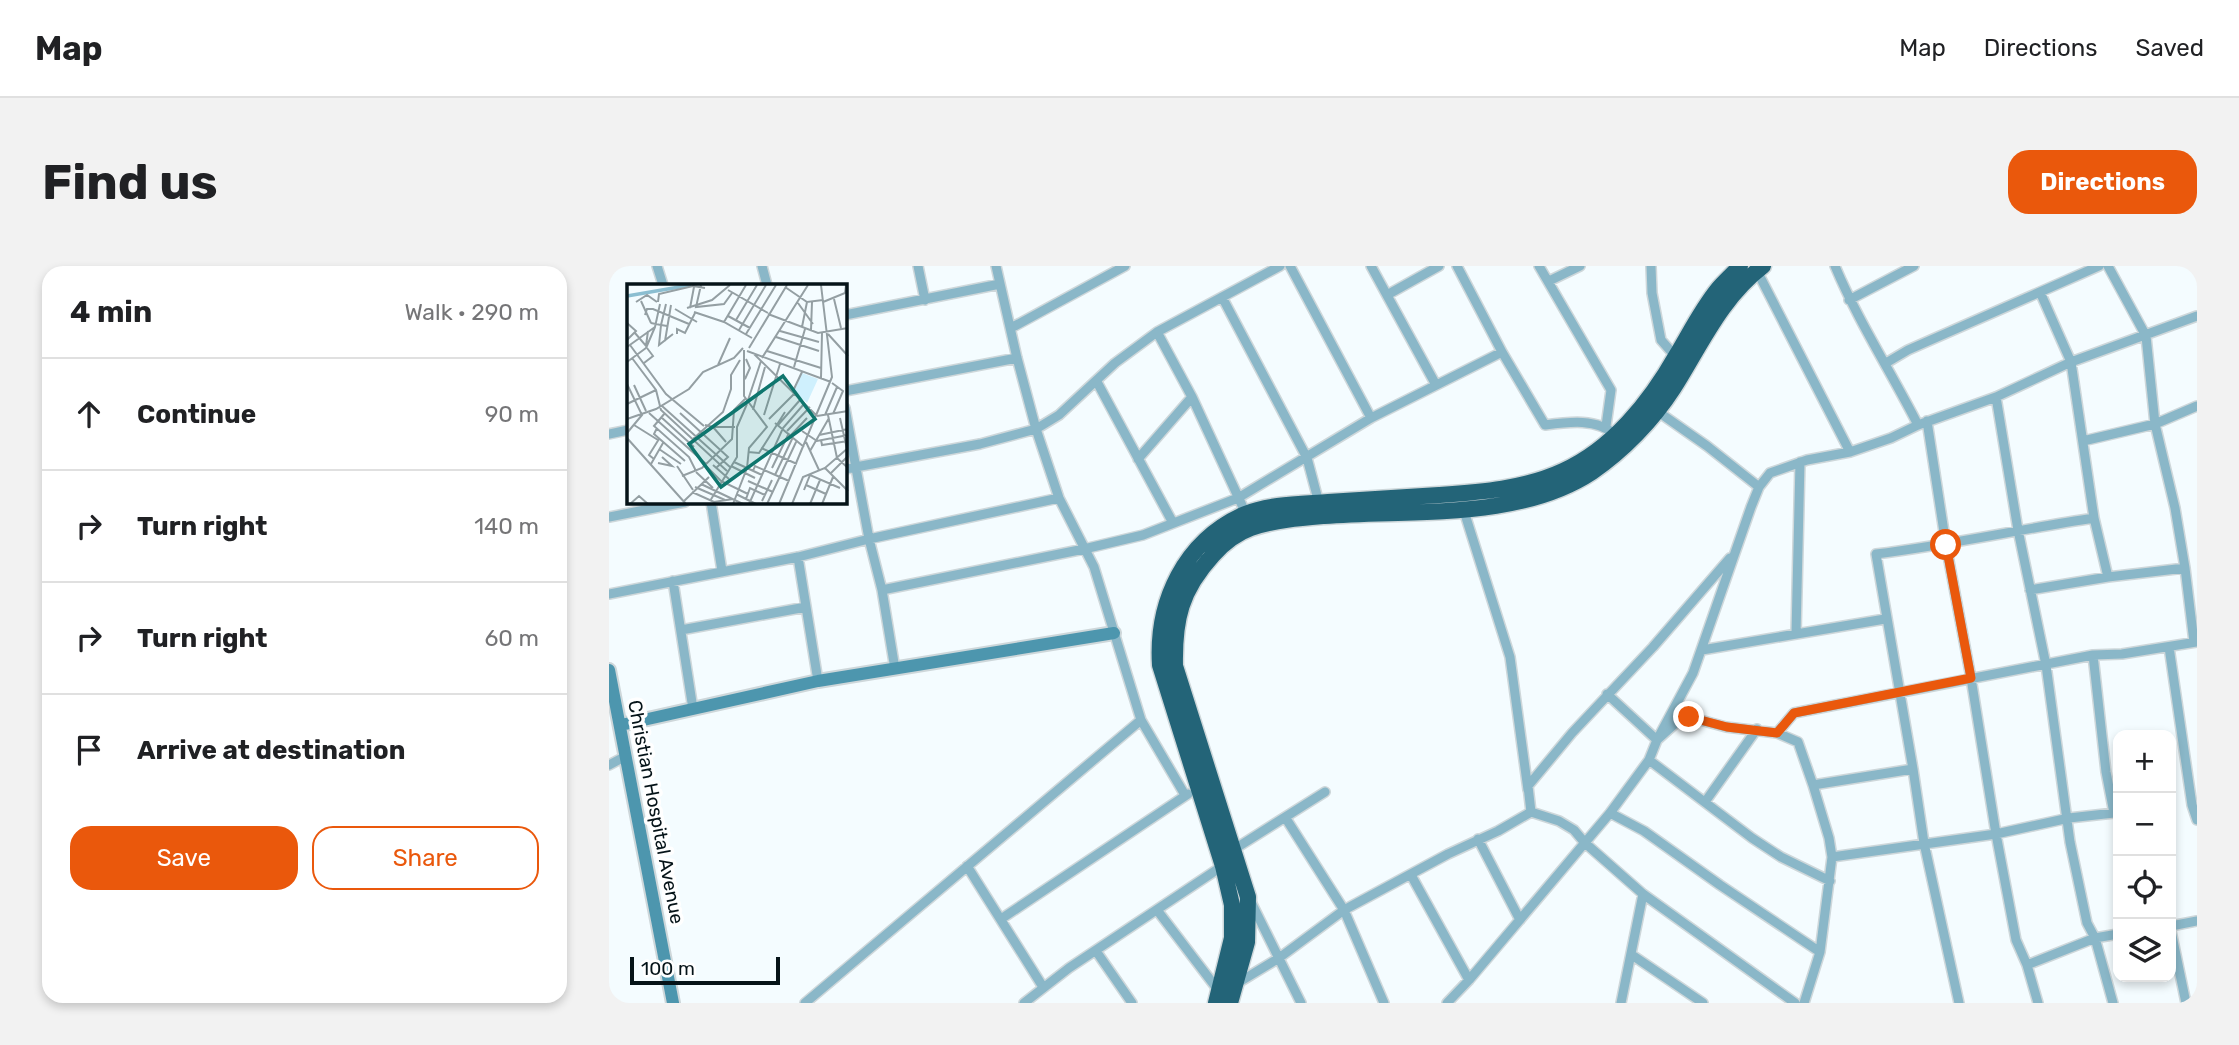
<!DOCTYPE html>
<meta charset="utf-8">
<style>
body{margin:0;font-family:Rubik,sans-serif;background:#f2f2f2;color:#202124}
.controls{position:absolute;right:21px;bottom:21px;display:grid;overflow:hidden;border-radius:14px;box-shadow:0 4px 10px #0003}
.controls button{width:63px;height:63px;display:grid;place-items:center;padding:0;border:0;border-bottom:2px solid #e0e0e0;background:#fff;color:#202124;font:35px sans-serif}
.scale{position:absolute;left:21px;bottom:18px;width:150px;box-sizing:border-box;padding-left:7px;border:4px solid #051318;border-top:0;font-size:19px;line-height:24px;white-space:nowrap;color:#051318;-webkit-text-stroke:5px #fff;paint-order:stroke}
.stop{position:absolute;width:21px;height:21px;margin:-16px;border:5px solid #ea580c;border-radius:50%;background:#fff}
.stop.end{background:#ea580c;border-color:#fff;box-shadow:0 2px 7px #0008}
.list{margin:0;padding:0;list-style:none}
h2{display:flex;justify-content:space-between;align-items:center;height:91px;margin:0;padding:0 28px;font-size:30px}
h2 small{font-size:23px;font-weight:400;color:#757577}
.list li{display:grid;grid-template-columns:46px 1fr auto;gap:21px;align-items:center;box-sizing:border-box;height:112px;padding:0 28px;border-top:2px solid #e0e0e0}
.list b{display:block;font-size:26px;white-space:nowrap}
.list em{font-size:23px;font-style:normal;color:#757577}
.actions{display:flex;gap:14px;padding:21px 28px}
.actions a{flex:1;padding:16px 0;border:2px solid #ea580c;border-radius:21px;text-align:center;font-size:24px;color:#ea580c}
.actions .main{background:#ea580c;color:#fff}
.icon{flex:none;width:38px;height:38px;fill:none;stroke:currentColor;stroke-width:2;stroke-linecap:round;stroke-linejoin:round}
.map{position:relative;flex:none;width:1588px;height:737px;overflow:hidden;border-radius:21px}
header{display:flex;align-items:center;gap:42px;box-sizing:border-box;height:98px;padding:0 35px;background:#fff;border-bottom:2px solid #e0e0e0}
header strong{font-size:33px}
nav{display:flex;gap:38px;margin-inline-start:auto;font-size:24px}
.intro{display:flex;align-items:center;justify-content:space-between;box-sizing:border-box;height:168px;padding:0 42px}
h1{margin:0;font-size:49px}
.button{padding:18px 32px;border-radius:21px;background:#ea580c;color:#fff;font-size:24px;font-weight:700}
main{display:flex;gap:42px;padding:0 42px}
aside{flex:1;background:#fff;border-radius:21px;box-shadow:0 4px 10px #0003}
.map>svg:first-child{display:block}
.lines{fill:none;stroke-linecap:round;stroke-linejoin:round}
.street-casing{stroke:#ced7da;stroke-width:12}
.secondary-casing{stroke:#ced7da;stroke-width:16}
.highway-casing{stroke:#ced7da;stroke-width:19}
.street{stroke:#8ab7c8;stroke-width:9}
.secondary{stroke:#4d96ae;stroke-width:12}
.highway{stroke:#236478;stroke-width:16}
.route{stroke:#ea580c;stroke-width:9}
.labels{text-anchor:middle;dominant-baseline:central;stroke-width:7;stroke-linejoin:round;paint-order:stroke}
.street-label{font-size:19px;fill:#051318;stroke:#fff}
.inset-river{fill:none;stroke:#8bbed1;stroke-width:3.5}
.inset-road{fill:none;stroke:#949fa3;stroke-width:2}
.view{fill:#0f766e;fill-opacity:0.15;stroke:#0f766e;stroke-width:3.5}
.inset-edge{fill:none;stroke:#051318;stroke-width:3.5}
</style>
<header>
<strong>Map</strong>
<nav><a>Map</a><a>Directions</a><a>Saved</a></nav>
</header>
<div class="intro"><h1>Find us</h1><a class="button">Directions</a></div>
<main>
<aside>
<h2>4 min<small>Walk · 290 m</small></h2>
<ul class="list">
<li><svg class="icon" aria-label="ahead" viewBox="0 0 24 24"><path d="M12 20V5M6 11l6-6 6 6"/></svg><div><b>Continue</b></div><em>90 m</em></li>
<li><svg class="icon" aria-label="right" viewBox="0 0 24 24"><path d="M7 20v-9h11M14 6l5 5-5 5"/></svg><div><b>Turn right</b></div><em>140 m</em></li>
<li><svg class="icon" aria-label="right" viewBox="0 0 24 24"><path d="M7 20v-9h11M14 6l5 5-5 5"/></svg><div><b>Turn right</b></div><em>60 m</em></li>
<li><svg class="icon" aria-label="arrive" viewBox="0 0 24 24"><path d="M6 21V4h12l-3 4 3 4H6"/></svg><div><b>Arrive at destination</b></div></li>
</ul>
<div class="actions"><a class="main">Save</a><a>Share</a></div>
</aside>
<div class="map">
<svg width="1588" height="737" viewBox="0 0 1588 737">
<rect width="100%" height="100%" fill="#f4fcff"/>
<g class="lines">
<g class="street-casing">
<path id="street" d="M 48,0 L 54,19
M 153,0 L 158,19
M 309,0 L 316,34
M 387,0 L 408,92 L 427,163 L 450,232 L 485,301 L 532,454 L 576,529
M 681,0 L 762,152
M 762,0 L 827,119
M 848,0 L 893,86
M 930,0 L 1002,124 L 997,160
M 1042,0 L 1043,27 L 1052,74 L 1067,91
M 1226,0 C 1249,55 1282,106 1309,159
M 1499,0 L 1537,70 L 1546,158 L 1566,242 L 1576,302 L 1585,376
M 1146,1 L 1241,186
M 940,15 L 971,0
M 1431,26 L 1462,96 L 1485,252 L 1499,311
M 778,29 L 830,0
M 613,31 L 698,192 L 710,237
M 1240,34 L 1305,0
M 236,49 L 391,18
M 402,62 L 516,0
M 548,66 L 583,131 L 638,250
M 1277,97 L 1299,84 L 1490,0
M 488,116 L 564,257
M 236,125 L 408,92
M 1387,131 L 1409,264 L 1437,399 L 1461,576 L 1478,657 L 1486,672 L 1504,737
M 236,142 L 260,273 L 273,324 L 286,403
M 1048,145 L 1098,180 L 1150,221
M 1318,155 L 1337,279 L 1362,412 L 1387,568 L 1407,674 L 1418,699 L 1429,737
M 0,168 L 19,164
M 1474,175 L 1546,158 L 1588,140
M 529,193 L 583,131
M 236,203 L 371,178 L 427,163 L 450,149 L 506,97 L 548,66 L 671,0
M 102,236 L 113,305
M 854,242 L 901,391 L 919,524
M 0,251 L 76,236
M 189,291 L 209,415
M 64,315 L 84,443
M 273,324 L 475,283 L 534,269 L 629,232 L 762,152 L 893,86 L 936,159 C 959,156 989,152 1006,169
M 1421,324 L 1499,311 L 1576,302
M 0,328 L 189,291 L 260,273 L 450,232
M 72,364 L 197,341
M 1187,368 L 1191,196
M 1560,381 L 1583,539 L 1588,554
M 1093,384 L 1276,353
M 998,428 L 1048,474 L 1084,407 L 1142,241 L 1150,221 L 1161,207 L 1198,194 L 1241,186 L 1282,172 L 1309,159 L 1387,131 L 1462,96 L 1588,50
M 1168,467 L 1185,447 L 1484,389 L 1513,388 L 1588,376
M 1040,494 L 1143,572 L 1172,591 L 1221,615
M 0,499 L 17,490
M 1204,519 L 1304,503
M 1096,536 L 1148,463
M 922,546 L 919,520 L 963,467 L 1044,381 L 1121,292
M 1001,547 L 1035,565 L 1111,619 L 1211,686
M 676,551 L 735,644 L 775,737
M 869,573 L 911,654
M 624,584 L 716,526
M 1223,591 L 1387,568 L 1460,552 L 1505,547 L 1497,506 L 1484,389
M 358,600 L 434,721
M 802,609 L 860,714
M 643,638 L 692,737
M 548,644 L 609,724
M 392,653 L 579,528
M 1562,660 L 1588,655
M 1562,665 L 1577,737
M 487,685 L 523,737
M 1023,689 L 1094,737
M 1418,699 L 1486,672 L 1509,668
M 627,718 L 670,692 L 735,644 L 839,588 L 889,565 L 922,546 L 950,555 L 965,564 L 976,577 L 1034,628 L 1186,737
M 196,737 L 532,454
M 415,737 L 460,702 L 615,599
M 838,737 L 860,714 L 1001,547 L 1040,494 L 1048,474 L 1068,456 L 1080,451 L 1117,461 L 1168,467 L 1189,476 L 1204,519 L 1220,572 L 1223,591 L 1211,686 L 1195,737
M 1012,737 L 1034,628
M 1350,737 L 1315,577 L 1304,503 L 1267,288 C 1340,279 1412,263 1485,252"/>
</g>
<g class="secondary-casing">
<path id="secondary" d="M 0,404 L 64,737
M 12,459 L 209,415 L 505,367"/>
</g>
<g class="highway-casing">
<path id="highway" d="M 607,737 L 623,672 L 623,639 L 614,600 L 551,399 C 547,336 575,275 636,248 C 660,238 692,238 719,236 C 756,234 793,231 830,229 C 872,226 915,223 954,205 C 1003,183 1041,136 1067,90 C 1081,67 1092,44 1109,23 C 1116,15 1124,8 1131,0
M 621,737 L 638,676 L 639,631 L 566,400 C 565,353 572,324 604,289 C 614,278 628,267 642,262 C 666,254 691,252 715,250 C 801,243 909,255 983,206 C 1014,185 1044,154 1064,123 C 1092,79 1111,33 1154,0"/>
</g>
<use href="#street" class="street"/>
<use href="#secondary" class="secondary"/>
<use href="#highway" class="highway"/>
</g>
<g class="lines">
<path class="route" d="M 1080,451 L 1118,461 L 1168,467 L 1185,447 L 1362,412 L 1337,279"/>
</g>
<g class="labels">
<g class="street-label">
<text transform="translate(47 546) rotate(79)">Christian Hospital Avenue</text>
</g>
</g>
<g transform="translate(18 18)">
<rect width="220" height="220" fill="#f4fcff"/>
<path d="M 175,89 L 191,95 L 180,119 L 167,107 Z" fill="#cff0fd"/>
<path class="inset-river" d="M 0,12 L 64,1"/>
<path class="inset-road" d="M 74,1 L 69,23 L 97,20 L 105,9M 158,3 L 180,18 L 196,16M 101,6 L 141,29M 207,15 L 214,44M 14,17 L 24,39M 9,18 L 20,11 L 30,18M 31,18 L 32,10 L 66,2 L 78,4M 196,18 L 218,9 L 219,1M 171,19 L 186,40M 39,20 L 34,41 L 40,42M 60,24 L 85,16 L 103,1M 63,24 L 67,3M 48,25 L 70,38M 67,28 L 97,38 L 125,54M 141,30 L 191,49 L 221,44M 18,31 L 20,25 L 26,25 L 62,40M 101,32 L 123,44M 109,36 L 130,1M 97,38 L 119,1M 0,39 L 9,47 L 0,56M 24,39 L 34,41 L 32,61 L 46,50M 175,43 L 180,18M 112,46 L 139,1M 184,46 L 185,18M 153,47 L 192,58M 8,49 L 19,62 L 21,47M 50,50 L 50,45 L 58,49 L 68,29M 119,50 L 149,1M 201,50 L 221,72M 149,53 L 192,67M 38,57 L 44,21M 3,61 L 39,110 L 77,142M 0,63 L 28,43 L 33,20M 19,64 L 28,43M 122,64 L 160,1M 120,67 L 204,98M 140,67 L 194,84M 126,69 L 190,132M 5,74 L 29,106 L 34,126 L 100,187M 135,74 L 181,1M 0,78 L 19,64M 17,79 L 26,72 L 20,64M 91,81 L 103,54M 167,83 L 178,45M 194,94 L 195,49M 118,95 L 123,84 L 119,75M 205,99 L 216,107 L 206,130M 0,100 L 15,131 L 0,149M 7,101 L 19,127M 166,107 L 175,88M 121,116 L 134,77M 0,120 L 29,106M 35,122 L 103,183M 126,126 L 138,83M 22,129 L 79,180M 38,129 L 27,142 L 62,173 L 69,187M 53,129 L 101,173 L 89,184M 137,131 L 153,80M 198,131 L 210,103M 201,131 L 210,174 L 221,184M 190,132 L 221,127M 34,133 L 67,163M 213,134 L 220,165M 0,135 L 29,125 L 62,105 L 76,88 L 107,74 L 116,64M 142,135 L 168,109M 148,139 L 177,163M 7,141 L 31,156M 78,141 L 86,143 L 99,158M 151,141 L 173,116M 86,143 L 108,143M 30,144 L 27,150 L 58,177M 160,147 L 183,123M 175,147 L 190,157 L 221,151M 164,151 L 180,134M 192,151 L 221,145M 0,154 L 59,220M 66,155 L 96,128 L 104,105 L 104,91 L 113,76M 194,156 L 195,161 L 221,157M 179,158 L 192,186M 134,164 L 170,180M 32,165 L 54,180M 183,167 L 202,134M 121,168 L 132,169 L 158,128M 27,175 L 22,171 L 32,155M 107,178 L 135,191M 31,179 L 45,182 L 35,173M 24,180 L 36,159M 78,181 L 94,197 L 121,210M 86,181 L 102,195M 50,182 L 66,206M 104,182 L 128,194M 145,184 L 162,149M 198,184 L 221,207M 126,187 L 128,182 L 162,197M 69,188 L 86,204M 203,190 L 221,172M 148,191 L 166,153M 55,192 L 75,184 L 105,155 L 107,126 L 118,115M 121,197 L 146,208M 74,200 L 116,220M 179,201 L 199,210M 68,203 L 98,216M 177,206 L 183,191 L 213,204M 65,208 L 87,218 L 106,215M 109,210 L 129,220M 119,215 L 123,204 L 138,211M 83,217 L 110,173 L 110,143 L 120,120M 135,217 L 145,196M 56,218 L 82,193M 3,220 L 12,212 L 21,220M 106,220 L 120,184 L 122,164 L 140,143 L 117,112 L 117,66M 122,220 L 156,144 L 177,120M 140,220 L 170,156M 152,220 L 205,93 L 194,1M 165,220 L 176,193 L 198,184 L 221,164M 183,220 L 193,196M 195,220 L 206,193"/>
<path class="view" d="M 156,92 L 188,135 L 94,203 L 62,160 Z"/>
<rect width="220" height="220" class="inset-edge"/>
</g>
</svg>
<div class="controls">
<button>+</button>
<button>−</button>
<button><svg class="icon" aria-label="locate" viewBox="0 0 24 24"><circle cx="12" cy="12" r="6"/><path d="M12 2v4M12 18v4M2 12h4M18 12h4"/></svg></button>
<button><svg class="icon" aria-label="layers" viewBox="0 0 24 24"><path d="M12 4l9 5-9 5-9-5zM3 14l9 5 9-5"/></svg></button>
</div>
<div class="scale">100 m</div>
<div class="stop" style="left:1337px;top:279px"></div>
<div class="stop end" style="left:1080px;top:451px"></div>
</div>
</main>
